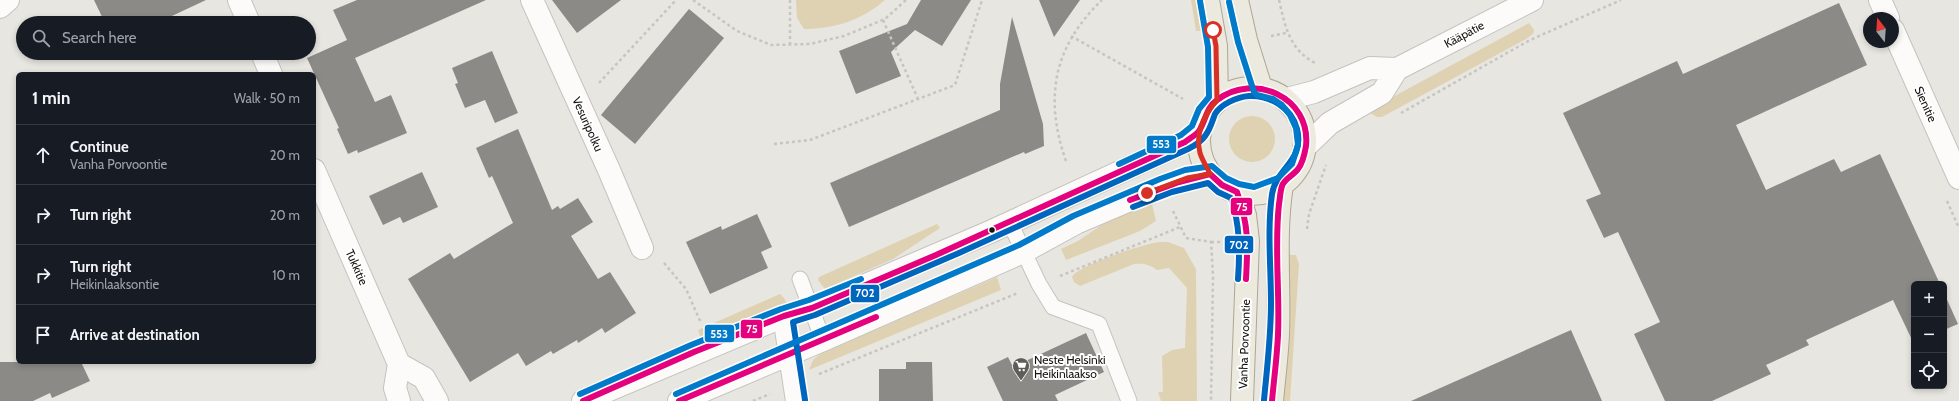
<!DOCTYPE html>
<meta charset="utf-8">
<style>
body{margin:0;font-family:Cabin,sans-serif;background:#242831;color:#f1f3f6}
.controls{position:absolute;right:12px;bottom:12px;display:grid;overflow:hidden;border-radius:6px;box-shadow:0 2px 6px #0003}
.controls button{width:36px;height:36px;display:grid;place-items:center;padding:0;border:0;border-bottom:1px solid #363941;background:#171b24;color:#f1f3f6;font:20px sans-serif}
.compass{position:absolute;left:1863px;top:12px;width:36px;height:36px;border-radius:50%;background:#171b24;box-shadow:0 2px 6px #0003;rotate:343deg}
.stop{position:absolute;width:12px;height:12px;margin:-9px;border:3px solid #d93025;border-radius:50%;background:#fff}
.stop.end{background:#d93025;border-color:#fff;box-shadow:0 1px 4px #0008}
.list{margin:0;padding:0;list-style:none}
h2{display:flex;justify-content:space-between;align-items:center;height:52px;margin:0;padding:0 16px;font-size:17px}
h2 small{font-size:13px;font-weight:400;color:#9ea1a6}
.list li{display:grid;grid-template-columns:26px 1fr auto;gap:12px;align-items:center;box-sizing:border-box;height:60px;padding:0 16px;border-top:1px solid #363941}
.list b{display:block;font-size:15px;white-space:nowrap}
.list p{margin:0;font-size:13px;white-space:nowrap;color:#9ea1a6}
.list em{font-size:13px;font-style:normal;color:#9ea1a6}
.icon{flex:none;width:22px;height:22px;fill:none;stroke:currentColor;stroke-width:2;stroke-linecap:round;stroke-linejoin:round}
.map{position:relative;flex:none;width:1959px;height:401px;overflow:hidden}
.search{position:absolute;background:#171b24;box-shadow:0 2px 6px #0003;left:16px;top:16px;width:300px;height:44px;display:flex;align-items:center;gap:10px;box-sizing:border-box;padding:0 14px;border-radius:22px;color:#9ea1a6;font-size:15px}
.panel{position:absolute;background:#171b24;box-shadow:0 2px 6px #0003;left:16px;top:72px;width:300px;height:292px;border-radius:6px}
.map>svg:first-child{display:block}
.green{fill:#dfd2b2}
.building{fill:#8c8a86}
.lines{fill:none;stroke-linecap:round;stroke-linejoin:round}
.lane-casing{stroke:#c4c3bf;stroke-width:17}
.street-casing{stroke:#c4c3bf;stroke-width:24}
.secondary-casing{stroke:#c4c3bf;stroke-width:24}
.primary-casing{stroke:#ada694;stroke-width:24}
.path{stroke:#c6c5c3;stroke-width:2.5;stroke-dasharray:3 3;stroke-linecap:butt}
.lane{stroke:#fcfbfa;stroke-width:15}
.street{stroke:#fcfbfa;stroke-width:22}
.secondary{stroke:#fcfbfa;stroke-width:22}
.primary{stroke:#ece9df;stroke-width:22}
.bus-1-casing{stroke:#fff;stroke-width:9}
.bus-2-casing{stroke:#fff;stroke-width:9}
.bus-3-casing{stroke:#fff;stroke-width:9}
.bus-1{stroke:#e5007d;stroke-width:6}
.bus-2{stroke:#0065bd;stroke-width:6}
.bus-3{stroke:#007ac9;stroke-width:6}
.route{stroke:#d93025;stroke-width:5}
.bus-dot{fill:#14130f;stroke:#fff;stroke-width:1.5}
.labels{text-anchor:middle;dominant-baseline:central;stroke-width:4;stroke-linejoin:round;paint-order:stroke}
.street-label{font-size:12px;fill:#14130f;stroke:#fff}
.poi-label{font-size:12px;fill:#14130f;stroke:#fff;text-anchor:start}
.line-badge{stroke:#fff;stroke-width:1.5}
.badge-label{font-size:11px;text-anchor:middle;font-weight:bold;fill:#fff}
</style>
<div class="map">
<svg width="1959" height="401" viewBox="0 0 1959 401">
<rect width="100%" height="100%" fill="#e8e6e0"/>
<path class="green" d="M 796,0 L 885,0 C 862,20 835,29 804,29 L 797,18 Z
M 1191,0 L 1198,0 L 1203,29 L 1200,31 L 1196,31 Z
M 1529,23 L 1534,30 L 1533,34 L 1526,39 L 1382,117 L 1377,117 L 1367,111 Z
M1229 139a23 23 0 1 1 46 0a23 23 0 1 1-46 0Z
M 1151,200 L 1156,221 L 1140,231 L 1066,260 L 1061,249 L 1078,241 L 1106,222 Z
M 937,224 L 940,228 L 893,259 L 825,289 L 818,280 L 819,277 Z
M 1160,242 L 1168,242 L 1184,248 L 1196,269 L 1197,401 L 1161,401 L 1158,392 L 1163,392 L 1162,356 L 1172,350 L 1185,348 L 1187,288 L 1169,268 L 1157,270 C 1149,264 1143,263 1134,264 L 1080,286 L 1074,282 L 1072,277 C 1077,266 1145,243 1160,242 Z
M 1289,255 L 1296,255 L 1299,264 L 1290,401 L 1282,401 L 1288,329 Z
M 997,277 L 1001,290 L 809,370 L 813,360 L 821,353 Z
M 780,294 L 784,298 L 787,304 L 702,341 L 698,330 Z"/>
<path class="building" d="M 94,0 L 206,0 L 157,23 L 105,23 Z
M 357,0 L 486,0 L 355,58 L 375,102 L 391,95 L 407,133 L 358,153 L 357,150 L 348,154 L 337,129 L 339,128 L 307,58 L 347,40 L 333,10 Z
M 552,0 L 621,0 L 577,33 Z
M 921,0 L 971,0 L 942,46 L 915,30 L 891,52 L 901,76 L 856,94 L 839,51 L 907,24 Z
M 1039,0 L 1080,0 L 1054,37 Z
M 1839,3 L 1867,65 L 1736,125 L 1766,190 L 1834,159 L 1841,172 L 1880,154 L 1940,284 L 1914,284 L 1914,344 L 1893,300 L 1806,340 L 1809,345 L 1766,365 L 1771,374 L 1712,401 L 1665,401 L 1634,334 L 1660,322 L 1618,232 L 1604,238 L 1586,200 L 1601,194 L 1563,113 L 1677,61 L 1683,74 Z
M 689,9 L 724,38 L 635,144 L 601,115 Z
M 1012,17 L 1043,124 L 1044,146 L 1025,154 L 1024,152 L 849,227 L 830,183 L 1000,110 L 1000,84 Z
M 492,51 L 518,113 L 495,123 L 485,100 L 465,108 L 455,84 L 458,83 L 452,68 Z
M 518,129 L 552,210 L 558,206 L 560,209 L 578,198 L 593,222 L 571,236 L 598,279 L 610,272 L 636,313 L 605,333 L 602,328 L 578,343 L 577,340 L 553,354 L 551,351 L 526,366 L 518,353 L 470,382 L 408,279 L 450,253 L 454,259 L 513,223 L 492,176 L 489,178 L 476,148 Z
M 422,172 L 438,207 L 403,223 L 400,217 L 383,225 L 369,196 Z
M 757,214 L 772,247 L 761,252 L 768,268 L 710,294 L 686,242 L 721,226 L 722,230 Z
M 1944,293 L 1958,324 L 1944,330 Z
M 1571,330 L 1602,401 L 1411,401 Z
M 1086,333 L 1104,372 L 1055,395 L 1058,401 L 1003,401 L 987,367 L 1008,357 L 1013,367 Z
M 0,362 L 81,362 L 90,381 L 52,398 L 50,393 L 33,401 L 0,401 Z
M 906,362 L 932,362 L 933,401 L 879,401 L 879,369 L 906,369 Z"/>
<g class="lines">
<g class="lane-casing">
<path id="lane" d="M 1010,223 L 1039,284 L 1053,307 L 1099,324 L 1129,401
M 800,279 L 823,340"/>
</g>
<g class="street-casing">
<path id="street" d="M 239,0 L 249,23
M 532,0 L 609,170 L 642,248
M 0,7 L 8,0
M 262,53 L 271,74
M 314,170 L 399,364 L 395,388 L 399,401
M 784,316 L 797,401
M 399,364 L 424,378 L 437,401"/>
</g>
<g class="secondary-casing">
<path id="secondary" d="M 1880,0 L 1888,18
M 1893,30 L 1959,178
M 1287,99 L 1314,92 L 1370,68 L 1397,69 L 1532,0
M 1306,146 L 1330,123 L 1382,93 L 1397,69
M 583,401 L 784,316 L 812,308 L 992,231 L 1185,142 L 1199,131
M 679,401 L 823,340 L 1023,252 L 1076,223 L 1163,186 L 1187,178 L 1210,174"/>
</g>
<g class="primary-casing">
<path id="primary" d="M 1208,0 L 1216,46 L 1217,100
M 1237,0 L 1246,40 L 1261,88
M1199 141a53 53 0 1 1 106 0a53 53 0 1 1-106 0Z
M 1237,192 L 1245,215 L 1248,241 L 1242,401
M 1272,401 C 1274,379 1277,356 1278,334 C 1280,284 1274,235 1282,185"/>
</g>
<path class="path" d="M 693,0 L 737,31 L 771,45 L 810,44 L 844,36 L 885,19 L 906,0
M 790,0 L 790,44
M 1279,0 C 1285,26 1289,49 1315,63
M 883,20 L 918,99
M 1071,36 L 1183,99
M 1271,36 L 1286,33
M 599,83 L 676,0
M 1401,113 L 1530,40 L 1621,0
M 774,144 L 810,140 L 955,85 L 982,0
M 1066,161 C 1044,98 1053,47 1102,0
M 1947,201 L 1959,228
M 1173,211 L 1186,238 L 1211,242 L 1213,275 L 1211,401
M 1307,229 L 1309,214 L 1326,165
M 1211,242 L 1221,242
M 664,263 L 686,289 L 701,323
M 1060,276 L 1180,227
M 819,374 L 1018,293
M 753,401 L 770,394"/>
<use href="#lane" class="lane"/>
<use href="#street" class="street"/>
<use href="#secondary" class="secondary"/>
<use href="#primary" class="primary"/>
<g class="bus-1-casing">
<path id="bus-1" d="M 1130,200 L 1179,182 L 1210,174 L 1222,185 L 1237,192 C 1249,226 1248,244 1246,279
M 583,401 L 694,352 L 784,316 L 812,308 L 936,255 L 1185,142 C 1189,139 1196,135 1199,131 C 1206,120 1206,108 1217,100 C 1254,72 1311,97 1306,146 C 1305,152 1302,164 1298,169 C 1294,175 1284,179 1282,186 C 1280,192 1280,199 1279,204 C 1274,248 1280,291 1278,335 C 1277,357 1274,379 1272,401
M 679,401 L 876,317"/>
</g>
<g class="bus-2-casing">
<path id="bus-2" d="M 1133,207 L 1172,192 L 1208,183 L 1218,192 L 1231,198 C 1240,225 1240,250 1238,279
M 805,400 L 793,322 L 815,315 L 959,253 L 1188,149 C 1194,146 1201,142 1205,136 C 1210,130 1212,122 1215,114 C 1221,104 1237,97 1249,96 C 1270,95 1292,108 1297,129 C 1305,161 1276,168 1272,194 C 1267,230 1271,267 1271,303 C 1271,336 1267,368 1264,400"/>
</g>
<g class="bus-3-casing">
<path id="bus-3" d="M 1119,164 L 1181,135 L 1192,126 L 1199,109 L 1209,97 L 1208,47 L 1200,1
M 580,394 L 691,345 L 781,309 L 809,300 L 861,279
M 676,394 L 1019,245 L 1073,216 L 1160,179 L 1185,170 L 1212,166 L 1226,178 L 1239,184 L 1254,187 L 1278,178 L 1292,164 L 1298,145 L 1296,128 L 1290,115 L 1282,105 L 1273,99 L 1257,95 L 1254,92 L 1238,42 L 1229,2"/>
</g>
<use href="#bus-1" class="bus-1"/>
<use href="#bus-2" class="bus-2"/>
<use href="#bus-3" class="bus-3"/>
</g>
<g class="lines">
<path class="route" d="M 1147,193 L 1187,178 L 1210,174 C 1207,167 1202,160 1200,153 C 1195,133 1204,115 1217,100 L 1216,46 L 1213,30"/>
</g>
<defs>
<g id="supermarket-pin" transform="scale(0.9)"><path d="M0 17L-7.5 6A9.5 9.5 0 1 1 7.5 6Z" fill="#5e5d58" stroke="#fff"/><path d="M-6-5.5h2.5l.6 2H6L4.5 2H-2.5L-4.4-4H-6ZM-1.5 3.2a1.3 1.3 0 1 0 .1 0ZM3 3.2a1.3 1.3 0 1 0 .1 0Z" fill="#fff"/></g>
</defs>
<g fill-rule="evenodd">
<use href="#supermarket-pin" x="1021" y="366"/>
</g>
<circle class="bus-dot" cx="992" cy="230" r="3.5"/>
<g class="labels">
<g class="street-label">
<text transform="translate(1464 34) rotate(-28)">Kääpätie</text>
<text transform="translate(1926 104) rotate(66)">Sienitie</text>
<text transform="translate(588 124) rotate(66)">Vesuripolku</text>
<text transform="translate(357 267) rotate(66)">Tukkitie</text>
<text transform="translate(1244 344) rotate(-88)">Vanha Porvoontie</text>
</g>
<g class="poi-label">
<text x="1034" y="359">Neste Helsinki<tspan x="1034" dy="14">Heikinlaakso</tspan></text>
</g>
</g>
<g class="line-badge">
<rect x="1146" y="135" width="31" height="19" rx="4" fill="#007ac9"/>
<rect x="1230" y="197" width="23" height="19" rx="4" fill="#e5007d"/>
<rect x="1224" y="235" width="30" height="19" rx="4" fill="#0065bd"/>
<rect x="850" y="284" width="30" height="19" rx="4" fill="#0065bd"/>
<rect x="740" y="319" width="23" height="20" rx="4" fill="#e5007d"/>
<rect x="704" y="324" width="31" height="19" rx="4" fill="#007ac9"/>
</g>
<g class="badge-label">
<text x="1161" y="148">553</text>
<text x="1242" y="211">75</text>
<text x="1239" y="249">702</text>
<text x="865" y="297">702</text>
<text x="752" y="333">75</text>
<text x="719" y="338">553</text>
</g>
</svg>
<div class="controls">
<button>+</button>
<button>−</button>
<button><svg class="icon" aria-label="locate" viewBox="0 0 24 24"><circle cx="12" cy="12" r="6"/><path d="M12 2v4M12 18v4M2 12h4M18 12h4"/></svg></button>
</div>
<svg class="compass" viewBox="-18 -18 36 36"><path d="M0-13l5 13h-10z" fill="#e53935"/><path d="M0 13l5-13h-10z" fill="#9ea1a6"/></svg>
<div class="stop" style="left:1213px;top:30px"></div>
<div class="stop end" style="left:1147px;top:193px"></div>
<div class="search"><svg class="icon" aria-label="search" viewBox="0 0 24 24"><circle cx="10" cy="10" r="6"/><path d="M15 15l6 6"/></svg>Search here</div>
<section class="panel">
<h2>1 min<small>Walk · 50 m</small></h2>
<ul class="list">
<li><svg class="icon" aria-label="ahead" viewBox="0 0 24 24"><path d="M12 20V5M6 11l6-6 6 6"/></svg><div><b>Continue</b><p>Vanha Porvoontie</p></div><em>20 m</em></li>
<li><svg class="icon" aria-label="right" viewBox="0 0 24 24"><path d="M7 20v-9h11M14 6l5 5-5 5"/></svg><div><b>Turn right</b></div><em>20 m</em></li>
<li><svg class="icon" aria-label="right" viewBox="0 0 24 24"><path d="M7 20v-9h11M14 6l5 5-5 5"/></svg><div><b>Turn right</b><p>Heikinlaaksontie</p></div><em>10 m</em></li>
<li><svg class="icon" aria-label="arrive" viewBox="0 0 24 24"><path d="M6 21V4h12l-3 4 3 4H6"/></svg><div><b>Arrive at destination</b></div></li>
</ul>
</section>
</div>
